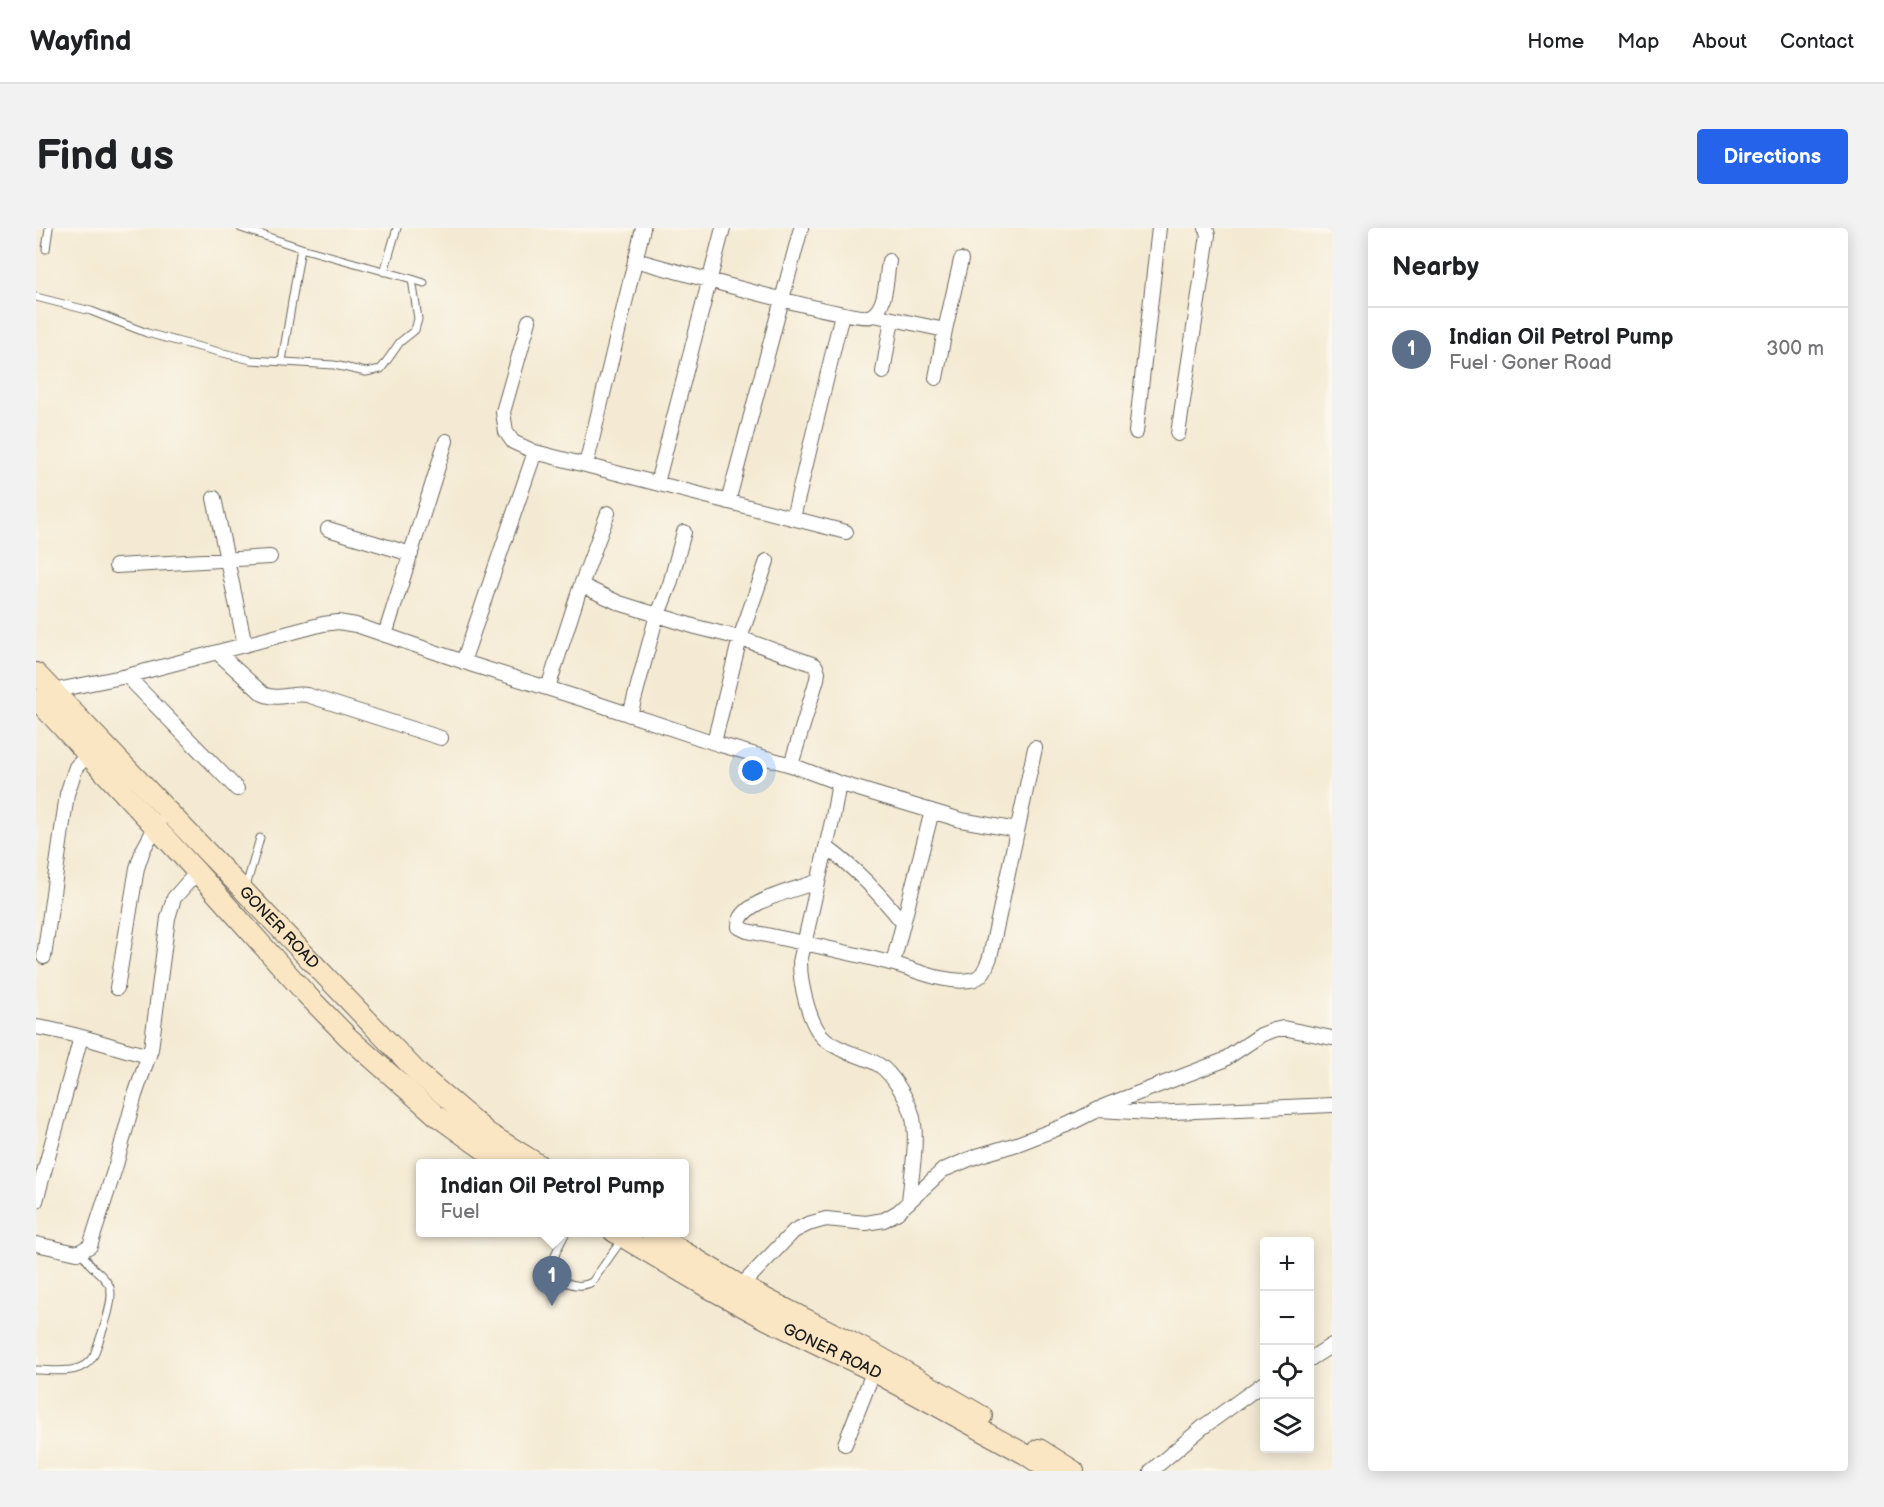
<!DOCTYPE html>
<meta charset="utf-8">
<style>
body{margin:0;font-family:"Balsamiq Sans",sans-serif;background:#f2f2f2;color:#202124}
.controls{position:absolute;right:18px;bottom:18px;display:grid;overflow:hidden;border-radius:6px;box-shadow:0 3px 15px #0003}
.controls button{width:54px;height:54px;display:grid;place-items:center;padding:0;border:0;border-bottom:2px solid #e0e0e0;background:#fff;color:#202124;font:30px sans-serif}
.you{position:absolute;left:717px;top:543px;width:21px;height:21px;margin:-15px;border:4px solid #fff;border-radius:50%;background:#1a73e8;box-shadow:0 0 0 9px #1a73e833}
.badge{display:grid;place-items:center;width:39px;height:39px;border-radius:50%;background:#2563eb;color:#fff;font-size:20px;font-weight:700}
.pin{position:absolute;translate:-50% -50px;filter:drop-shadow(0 2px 3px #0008)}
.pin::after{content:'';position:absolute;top:32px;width:21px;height:18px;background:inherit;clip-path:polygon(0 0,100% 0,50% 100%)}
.popup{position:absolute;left:380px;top:931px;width:273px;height:78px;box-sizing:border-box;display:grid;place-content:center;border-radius:6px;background:#fff;filter:drop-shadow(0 2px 4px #0005);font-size:20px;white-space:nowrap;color:#757577}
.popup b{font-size:22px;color:#202124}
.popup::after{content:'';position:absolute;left:50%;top:100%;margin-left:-12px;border:12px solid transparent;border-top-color:#fff}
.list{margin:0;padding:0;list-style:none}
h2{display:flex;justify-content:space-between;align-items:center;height:78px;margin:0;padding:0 24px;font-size:26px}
h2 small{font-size:20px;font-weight:400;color:#757577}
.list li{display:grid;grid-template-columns:39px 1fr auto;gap:18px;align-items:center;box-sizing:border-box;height:84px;padding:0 24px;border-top:2px solid #e0e0e0}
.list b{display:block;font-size:22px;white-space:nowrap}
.list p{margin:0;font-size:20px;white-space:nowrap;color:#757577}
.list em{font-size:20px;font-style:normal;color:#757577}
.icon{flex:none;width:33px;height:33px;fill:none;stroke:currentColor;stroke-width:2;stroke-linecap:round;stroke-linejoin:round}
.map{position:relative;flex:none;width:1296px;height:1243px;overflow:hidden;border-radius:6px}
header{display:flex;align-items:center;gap:36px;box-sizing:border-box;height:84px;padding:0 30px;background:#fff;border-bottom:2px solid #e0e0e0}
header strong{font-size:28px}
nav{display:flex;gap:33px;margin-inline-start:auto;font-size:21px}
.intro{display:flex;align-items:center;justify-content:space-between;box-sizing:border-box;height:144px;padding:0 36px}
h1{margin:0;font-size:42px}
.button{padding:15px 27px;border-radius:6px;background:#2563eb;color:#fff;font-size:21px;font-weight:700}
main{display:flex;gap:36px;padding:0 36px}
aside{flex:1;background:#fff;border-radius:6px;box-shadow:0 3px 15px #0003}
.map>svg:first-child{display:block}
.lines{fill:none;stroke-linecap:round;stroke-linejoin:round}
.lane-casing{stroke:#68645c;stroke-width:9}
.street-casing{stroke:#68645c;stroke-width:16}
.secondary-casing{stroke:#68645c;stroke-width:22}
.lane{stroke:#fff;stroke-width:7}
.street{stroke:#fff;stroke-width:14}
.secondary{stroke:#fbe6c4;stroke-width:20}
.labels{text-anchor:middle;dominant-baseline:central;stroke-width:6;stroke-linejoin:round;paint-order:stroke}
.street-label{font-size:16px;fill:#1c1c1c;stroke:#fbf7ec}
</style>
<header>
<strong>Wayfind</strong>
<nav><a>Home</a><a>Map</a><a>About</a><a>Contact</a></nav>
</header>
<div class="intro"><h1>Find us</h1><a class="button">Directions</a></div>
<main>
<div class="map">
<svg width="1296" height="1243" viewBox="0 0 1296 1243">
<rect width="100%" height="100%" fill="#fbf7ec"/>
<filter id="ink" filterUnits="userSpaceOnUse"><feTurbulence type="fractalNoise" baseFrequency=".0167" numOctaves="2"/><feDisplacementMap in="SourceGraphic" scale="12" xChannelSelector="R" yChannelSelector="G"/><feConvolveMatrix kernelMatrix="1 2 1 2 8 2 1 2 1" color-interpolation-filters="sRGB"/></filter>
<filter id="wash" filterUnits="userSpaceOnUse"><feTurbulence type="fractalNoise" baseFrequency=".008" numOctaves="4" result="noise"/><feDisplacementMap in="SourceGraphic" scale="24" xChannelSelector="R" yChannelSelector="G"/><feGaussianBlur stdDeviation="1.35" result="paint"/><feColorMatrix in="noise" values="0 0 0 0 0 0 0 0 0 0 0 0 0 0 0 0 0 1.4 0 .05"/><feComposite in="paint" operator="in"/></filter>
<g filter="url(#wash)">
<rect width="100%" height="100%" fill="#f4ead3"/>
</g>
<g filter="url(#ink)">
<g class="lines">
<g class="lane-casing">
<path id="lane" d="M 10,21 L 13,0
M 348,44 L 361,0
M 376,51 L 388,55
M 0,69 L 55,83 L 111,105 L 144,114 L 215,132 L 298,137 L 330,144 L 345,141 L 364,114 L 379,102 L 382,91 L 376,51 L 265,20 L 205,0
M 246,133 L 265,20
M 209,662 L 224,610
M 530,1004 C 526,1013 519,1023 518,1032 C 517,1053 540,1063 556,1054 L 587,1010
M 0,1142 C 21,1142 46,1148 58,1127 C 63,1112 81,1070 73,1057 C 65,1043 53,1041 46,1023"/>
</g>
<g class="street-casing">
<path id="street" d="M 599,32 C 629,40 821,95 835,88 C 851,80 850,49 853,33
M 838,87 L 909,102 L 925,32
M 493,93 L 467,184 L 470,204 L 477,214 L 499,224 L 810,304
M 847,144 L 856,91
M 900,150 L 909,102
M 1100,204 L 1123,0
M 1142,206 L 1172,7 L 1170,0
M 550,237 L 607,0
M 621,255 L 687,0
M 178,270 L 209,417
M 692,274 L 765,0
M 757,290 L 806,86
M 292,301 L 375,326
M 80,338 L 234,329
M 545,357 L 583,375 L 660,399 L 704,410 L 779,437 L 782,444 L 781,451 L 755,537
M 349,407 L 410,213
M 181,424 L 227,466 C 242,473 256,464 271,467 L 405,510
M 427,434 L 499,224
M 91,448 L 201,561
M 512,460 L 545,357 L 572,285
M 16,463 L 91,448 L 287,396 L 302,394 L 320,397 L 434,436 L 559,475 L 685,517 L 755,537 L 803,555 L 797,589 L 764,734 C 764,755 773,798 789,811 C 805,825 827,827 843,837 C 856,845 872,872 876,886 C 883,910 875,949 873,974
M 594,487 L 619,394 L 634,356 L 648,304
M 678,514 L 704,410 L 731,333
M 803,555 L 925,592 L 981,602
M 790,619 C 821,642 843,665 867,695
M 782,653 C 762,662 701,673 703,699 L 711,703 C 759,713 807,723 854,735 C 879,741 908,756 934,752 C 947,750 950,740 954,729 L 999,520
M 8,729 L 31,566 L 40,539 L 52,527
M 857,735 L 896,583
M 81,760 L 101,640 L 107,622 L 122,594
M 0,799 C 38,804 75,819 113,828
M 1063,882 L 1115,885 L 1296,877
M 0,973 L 45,809
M 0,1016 L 41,1025 L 54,1018 L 80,937 L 99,867 L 115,821 L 132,690 L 138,670 L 161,644
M 705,1058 L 758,1003 L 772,996 L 790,991 L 830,995 L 848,992 L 862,984 L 907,942 L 941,928 L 981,916 L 1033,896 L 1071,877 L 1186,833 L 1225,807 L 1238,802 L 1247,800 L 1296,810
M 1274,1131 L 1296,1117
M 809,1216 L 840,1137
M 1115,1243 L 1167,1199 L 1228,1155"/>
</g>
<g class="secondary-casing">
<g id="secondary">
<path id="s1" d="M 0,445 L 382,845 L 452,905 L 502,936"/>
<path d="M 0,471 L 161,644 L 270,766 L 312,809 L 401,888 L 468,936"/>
<path id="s2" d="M 578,1004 L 669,1058 L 730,1091 L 837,1143 L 989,1226 L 1014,1243"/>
<path d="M 615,1004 L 705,1058 L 844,1129 L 946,1188"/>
<path d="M 1003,1221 L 1038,1243"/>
</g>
</g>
<use href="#lane" class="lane"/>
<use href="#street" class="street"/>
<use href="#secondary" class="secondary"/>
</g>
</g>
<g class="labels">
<g class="street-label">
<text stroke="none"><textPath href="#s1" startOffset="352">GONER ROAD</textPath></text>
<text stroke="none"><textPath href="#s2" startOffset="249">GONER ROAD</textPath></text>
</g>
</g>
</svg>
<div class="controls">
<button>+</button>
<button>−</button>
<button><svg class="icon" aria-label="locate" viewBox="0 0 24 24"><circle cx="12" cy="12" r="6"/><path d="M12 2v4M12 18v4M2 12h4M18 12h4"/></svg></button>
<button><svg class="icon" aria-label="layers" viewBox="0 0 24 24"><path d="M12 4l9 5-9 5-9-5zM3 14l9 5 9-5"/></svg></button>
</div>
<div class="you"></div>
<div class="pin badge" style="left:516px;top:1078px;background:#5c6f8a">1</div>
<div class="popup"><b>Indian Oil Petrol Pump</b>Fuel</div>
</div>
<aside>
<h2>Nearby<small></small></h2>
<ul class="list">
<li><span class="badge" style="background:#5c6f8a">1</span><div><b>Indian Oil Petrol Pump</b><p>Fuel · Goner Road</p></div><em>300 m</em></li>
</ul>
</aside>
</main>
